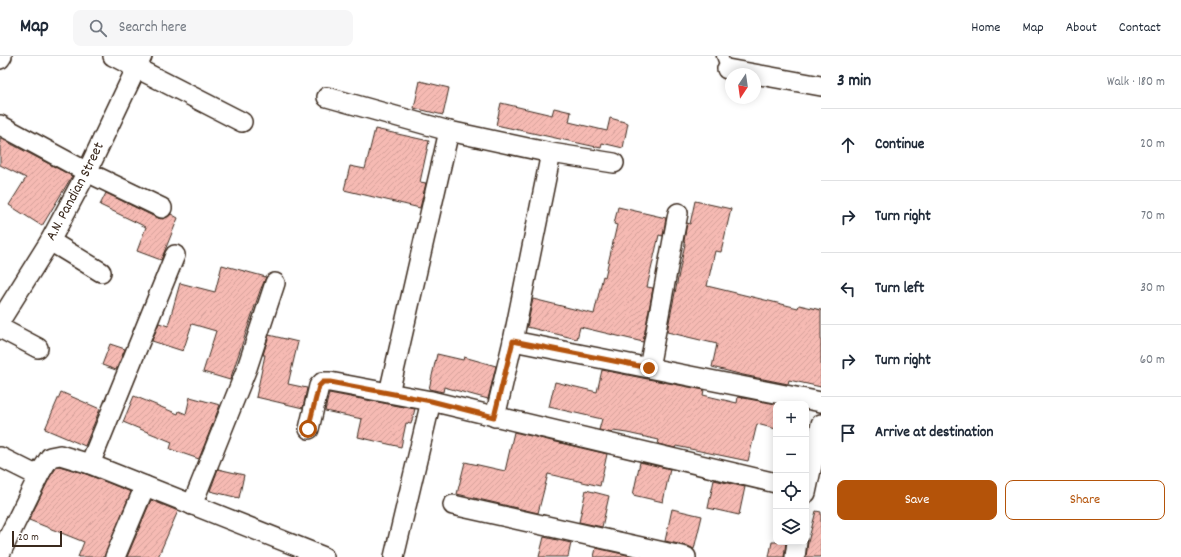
<!DOCTYPE html>
<meta charset="utf-8">
<style>
body{margin:0;font-family:Dekko,sans-serif;background:#f6f6f7;color:#1f2937}
.controls{position:absolute;right:12px;bottom:12px;display:grid;overflow:hidden;border-radius:8px;box-shadow:0 2px 10px #0003}
.controls button{width:36px;height:36px;display:grid;place-items:center;padding:0;border:0;border-bottom:1px solid #e0e1e3;background:#fff;color:#1f2937;font:20px sans-serif}
.compass{position:absolute;left:725px;top:12px;width:36px;height:36px;border-radius:50%;background:#fff;box-shadow:0 2px 10px #0003;rotate:193deg}
.scale{position:absolute;left:12px;bottom:10px;width:50px;box-sizing:border-box;padding-left:4px;border:2px solid #3b2a1e;border-top:0;font-size:11px;line-height:14px;white-space:nowrap;color:#3b2a1e;-webkit-text-stroke:3px #fff;paint-order:stroke}
.stop{position:absolute;width:12px;height:12px;margin:-9px;border:3px solid #b45309;border-radius:50%;background:#fff}
.stop.end{background:#b45309;border-color:#fff;box-shadow:0 1px 4px #0008}
.list{margin:0;padding:0;list-style:none}
h2{display:flex;justify-content:space-between;align-items:center;height:52px;margin:0;padding:0 16px;font-size:17px}
h2 small{font-size:13px;font-weight:400;color:#747a83}
.list li{display:grid;grid-template-columns:26px 1fr auto;gap:12px;align-items:center;box-sizing:border-box;height:72px;padding:0 16px;border-top:1px solid #e0e1e3}
.list b{display:block;font-size:15px;white-space:nowrap}
.list em{font-size:13px;font-style:normal;color:#747a83}
.actions{display:flex;gap:8px;padding:12px 16px}
.actions a{flex:1;padding:9px 0;border:1px solid #b45309;border-radius:8px;text-align:center;font-size:14px;color:#b45309}
.actions .main{background:#b45309;color:#fff}
.icon{flex:none;width:22px;height:22px;fill:none;stroke:currentColor;stroke-width:2;stroke-linecap:round;stroke-linejoin:round}
.map{position:relative;flex:none;width:821px;height:501px;overflow:hidden}
header{display:flex;align-items:center;gap:24px;box-sizing:border-box;height:56px;padding:0 20px;background:#fff;border-bottom:1px solid #e0e1e3}
header strong{font-size:19px}
nav{display:flex;gap:22px;margin-inline-start:auto;font-size:14px}
.search{width:280px;height:36px;background:#f6f6f7;display:flex;align-items:center;gap:10px;box-sizing:border-box;padding:0 14px;border-radius:8px;color:#747a83;font-size:15px}
main{display:flex}
aside{flex:1;background:#fff}
.map>svg:first-child{display:block}
.building{fill:url(#building-hatch);stroke:#3b2a1e}
.lines{fill:none;stroke-linecap:round;stroke-linejoin:round}
.service-casing{stroke:#3b2a1e;stroke-width:13}
.minor-casing{stroke:#3b2a1e;stroke-width:22}
.service{stroke:#fff;stroke-width:10}
.minor{stroke:#fff;stroke-width:19}
.route{stroke:#b45309;stroke-width:5}
.labels{text-anchor:middle;dominant-baseline:central;stroke-width:3.5;stroke-linejoin:round;paint-order:stroke}
.street-label{font-size:15px;fill:#3b2a1e;stroke:#fff}
</style>
<header>
<strong>Map</strong>
<div class="search"><svg class="icon" aria-label="search" viewBox="0 0 24 24"><circle cx="10" cy="10" r="6"/><path d="M15 15l6 6"/></svg>Search here</div>
<nav><a>Home</a><a>Map</a><a>About</a><a>Contact</a></nav>
</header>
<main>
<div class="map">
<svg width="821" height="501" viewBox="0 0 821 501">
<defs>
<pattern id="building-hatch" width="6" height="6" patternUnits="userSpaceOnUse"><rect width="6" height="6" fill="#f6bab3"/><path d="M-1 1l2-2M0 6l6-6M5 7l2-2" fill="none" stroke="#d4a09a"/></pattern>
</defs>
<rect width="100%" height="100%" fill="#fff"/>
<filter id="ink" filterUnits="userSpaceOnUse"><feTurbulence type="fractalNoise" baseFrequency=".025" numOctaves="2"/><feDisplacementMap in="SourceGraphic" scale="8" xChannelSelector="R" yChannelSelector="G"/><feConvolveMatrix kernelMatrix="1 2 1 2 8 2 1 2 1" color-interpolation-filters="sRGB"/></filter>
<g filter="url(#ink)">
<path class="building" d="M 420,25 L 449,32 L 443,59 L 414,52 Z
M 501,47 L 552,59 L 554,52 L 571,56 L 569,66 L 607,75 L 610,62 L 628,67 L 623,92 L 602,87 L 601,92 L 496,69 Z
M 375,73 L 429,85 L 420,126 L 426,127 L 420,152 L 344,134 L 350,110 L 365,113 Z
M 0,82 L 72,120 L 42,170 L 9,149 L 26,122 L 0,109 Z
M 106,137 L 157,162 L 163,163 L 171,158 L 178,162 L 161,204 L 137,195 L 146,171 L 100,149 Z
M 695,145 L 731,153 L 721,196 L 715,195 L 707,230 L 798,252 L 799,249 L 821,254 L 821,331 L 789,324 L 788,328 L 743,319 L 712,311 L 717,288 L 667,276 L 685,188 L 684,185 L 687,167 L 690,168 Z
M 618,151 L 666,162 L 663,180 L 659,179 L 647,231 L 653,232 L 643,286 L 580,271 L 577,283 L 527,271 L 533,243 L 594,258 L 603,220 L 605,221 L 617,169 L 614,168 Z
M 222,209 L 266,221 L 260,235 L 230,324 L 203,316 L 216,275 L 192,268 L 183,295 L 152,285 L 159,267 L 168,270 L 180,227 L 215,236 Z
M 269,279 L 298,286 L 288,328 L 307,332 L 303,352 L 256,341 L 265,299 L 263,299 Z
M 110,288 L 125,293 L 116,314 L 102,309 Z
M 437,298 L 463,304 L 464,301 L 496,310 L 488,343 L 444,331 L 443,336 L 429,333 Z
M 602,314 L 704,334 L 703,339 L 737,347 L 738,341 L 776,348 L 776,373 L 757,368 L 748,405 L 676,390 L 675,392 L 658,388 L 659,384 L 627,377 L 613,375 L 612,377 L 599,374 L 602,363 L 549,351 L 555,326 L 597,336 Z
M 61,336 L 100,353 L 85,390 L 45,373 Z
M 329,337 L 415,353 L 411,368 L 406,367 L 401,391 L 358,381 L 362,363 L 325,355 Z
M 134,340 L 178,358 L 179,355 L 186,358 L 190,341 L 220,349 L 199,403 L 170,393 L 172,386 L 123,366 Z
M 514,376 L 607,398 L 600,430 L 548,418 L 538,457 L 457,438 L 465,406 L 505,415 Z
M 640,406 L 670,413 L 663,446 L 633,439 Z
M 59,410 L 86,418 L 131,436 L 104,501 L 78,501 L 84,486 L 29,464 L 50,421 L 57,411 Z
M 218,413 L 244,419 L 239,442 L 210,435 Z
M 714,424 L 745,431 L 739,459 L 708,452 Z
M 586,434 L 609,440 L 602,471 L 579,466 Z
M 151,444 L 178,455 L 158,501 L 127,501 Z
M 672,453 L 702,460 L 694,493 L 688,490 L 665,485 Z
M 816,455 L 821,456 L 821,501 L 806,501 L 808,486 Z
M 544,481 L 571,487 L 568,501 L 539,501 Z
M 772,486 L 786,486 L 784,501 L 769,501 Z
M 596,492 L 636,501 L 594,501 Z"/>
<g class="lines">
<g class="service-casing">
<path id="service" d="M 722,0 L 727,13"/>
</g>
<g class="minor-casing">
<g id="minor">
<path d="M 113,0 L 242,66"/>
<path d="M 0,3 L 2,0"/>
<path d="M 727,13 L 821,30"/>
<path d="M 327,41 L 449,75 L 551,97 L 614,107"/>
<path d="M 0,69 L 87,116 L 162,152"/>
<path d="M 50,185 L 101,216"/>
<path id="s1" d="M 0,265 L 50,185 L 87,116 L 142,0"/>
<path d="M 0,272 L 38,292"/>
<path d="M 513,285 L 821,346"/>
<path d="M 649,312 L 678,157"/>
<path d="M 389,337 L 449,75"/>
<path d="M 495,361 L 513,285 L 551,97"/>
<path d="M 309,373 L 319,330 L 323,326 L 330,326 L 431,345 L 776,427"/>
<path d="M 0,401 L 38,420 L 50,401 L 60,399 L 90,408 L 324,501"/>
<path d="M 90,408 L 175,199"/>
<path d="M 806,437 L 821,368"/>
<path d="M 192,449 L 247,312 L 275,227"/>
<path d="M 453,449 L 686,501"/>
<path d="M 0,498 L 42,413"/>
<path d="M 115,501 L 145,430"/>
<path d="M 394,501 L 431,345"/>
<path d="M 795,501 L 797,486"/>
</g>
</g>
<use href="#service" class="service"/>
<use href="#minor" class="minor"/>
</g>
</g>
<g class="lines" filter="url(#ink)">
<path class="route" d="M 308,373 L 319,330 L 323,326 L 330,326 L 431,345 L 494,361 L 513,285 L 649,312"/>
</g>
<g class="labels">
<g class="street-label">
<text stroke="none"><textPath href="#s1" startOffset="150">A.N. Pandian Street</textPath></text>
</g>
</g>
</svg>
<div class="controls">
<button>+</button>
<button>−</button>
<button><svg class="icon" aria-label="locate" viewBox="0 0 24 24"><circle cx="12" cy="12" r="6"/><path d="M12 2v4M12 18v4M2 12h4M18 12h4"/></svg></button>
<button><svg class="icon" aria-label="layers" viewBox="0 0 24 24"><path d="M12 4l9 5-9 5-9-5zM3 14l9 5 9-5"/></svg></button>
</div>
<svg class="compass" viewBox="-18 -18 36 36"><path d="M0-13l5 13h-10z" fill="#e53935"/><path d="M0 13l5-13h-10z" fill="#747a83"/></svg>
<div class="scale">20 m</div>
<div class="stop" style="left:308px;top:373px"></div>
<div class="stop end" style="left:649px;top:312px"></div>
</div>
<aside>
<h2>3 min<small>Walk · 180 m</small></h2>
<ul class="list">
<li><svg class="icon" aria-label="ahead" viewBox="0 0 24 24"><path d="M12 20V5M6 11l6-6 6 6"/></svg><div><b>Continue</b></div><em>20 m</em></li>
<li><svg class="icon" aria-label="right" viewBox="0 0 24 24"><path d="M7 20v-9h11M14 6l5 5-5 5"/></svg><div><b>Turn right</b></div><em>70 m</em></li>
<li><svg class="icon" aria-label="left" viewBox="0 0 24 24"><path d="M17 20v-9H6M10 6l-5 5 5 5"/></svg><div><b>Turn left</b></div><em>30 m</em></li>
<li><svg class="icon" aria-label="right" viewBox="0 0 24 24"><path d="M7 20v-9h11M14 6l5 5-5 5"/></svg><div><b>Turn right</b></div><em>60 m</em></li>
<li><svg class="icon" aria-label="arrive" viewBox="0 0 24 24"><path d="M6 21V4h12l-3 4 3 4H6"/></svg><div><b>Arrive at destination</b></div></li>
</ul>
<div class="actions"><a class="main">Save</a><a>Share</a></div>
</aside>
</main>
